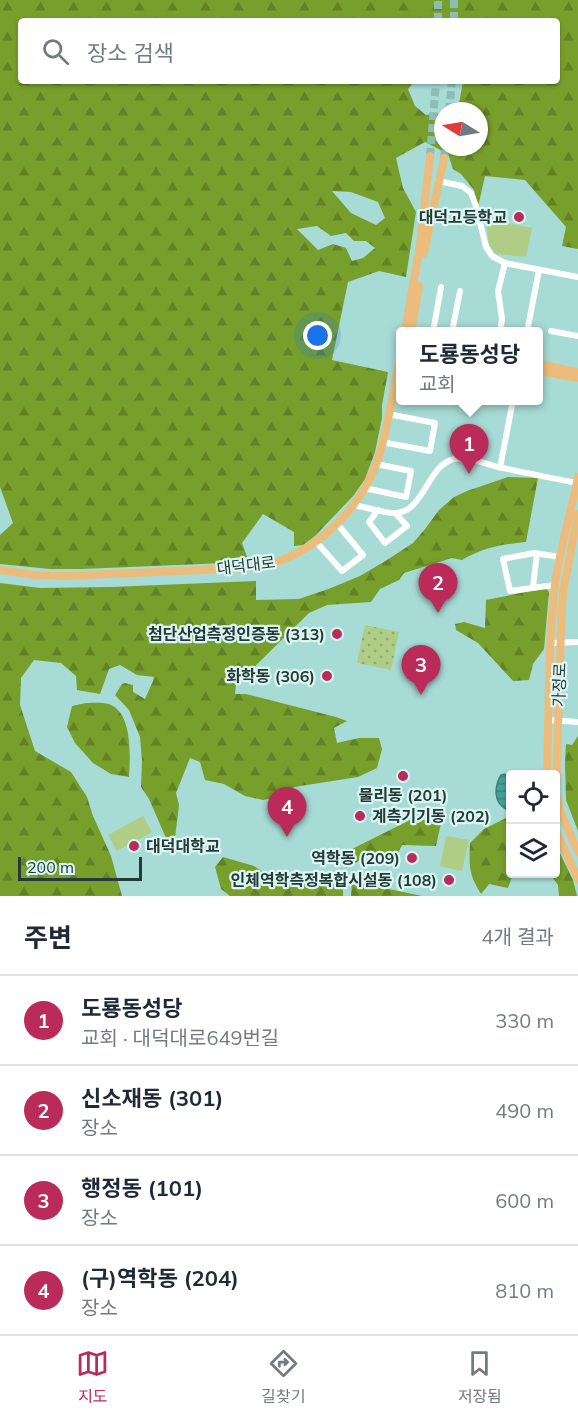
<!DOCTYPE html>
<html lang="ko">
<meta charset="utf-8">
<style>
body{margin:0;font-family:Mulish,"Noto Sans KR",sans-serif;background:#f6f6f7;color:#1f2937}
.controls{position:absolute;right:18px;bottom:18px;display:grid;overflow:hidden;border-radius:6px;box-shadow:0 2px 4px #0004}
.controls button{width:54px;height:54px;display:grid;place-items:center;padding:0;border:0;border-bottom:2px solid #e0e1e3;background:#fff;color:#1f2937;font:30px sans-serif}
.compass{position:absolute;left:434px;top:102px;width:54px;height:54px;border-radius:50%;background:#fff;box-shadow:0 2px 4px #0004;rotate:281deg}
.scale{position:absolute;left:18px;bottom:15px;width:124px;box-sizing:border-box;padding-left:6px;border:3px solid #263b39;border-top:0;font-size:16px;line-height:21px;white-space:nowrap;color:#263b39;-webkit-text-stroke:4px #dcf6f3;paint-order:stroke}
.you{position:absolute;left:318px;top:336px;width:21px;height:21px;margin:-15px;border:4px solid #fff;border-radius:50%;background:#1a73e8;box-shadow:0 0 0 9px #1a73e833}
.badge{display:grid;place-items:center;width:39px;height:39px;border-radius:50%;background:#ba2b5a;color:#fff;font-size:20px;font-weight:700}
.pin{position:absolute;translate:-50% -50px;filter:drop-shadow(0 2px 3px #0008)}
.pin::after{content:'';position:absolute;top:32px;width:21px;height:18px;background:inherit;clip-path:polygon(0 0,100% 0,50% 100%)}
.popup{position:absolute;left:396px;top:327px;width:147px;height:78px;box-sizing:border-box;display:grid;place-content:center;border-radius:6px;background:#fff;filter:drop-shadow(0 2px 4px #0005);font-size:20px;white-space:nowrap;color:#747a83}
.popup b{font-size:22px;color:#1f2937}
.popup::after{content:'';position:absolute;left:50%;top:100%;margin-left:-12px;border:12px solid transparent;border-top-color:#fff}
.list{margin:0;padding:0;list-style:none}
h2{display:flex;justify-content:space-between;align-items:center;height:78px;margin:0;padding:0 24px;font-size:26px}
h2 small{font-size:20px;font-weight:400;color:#747a83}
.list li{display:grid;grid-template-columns:39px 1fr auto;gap:18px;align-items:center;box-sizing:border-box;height:90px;padding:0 24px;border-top:2px solid #e0e1e3}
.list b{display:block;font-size:22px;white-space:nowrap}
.list p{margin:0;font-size:20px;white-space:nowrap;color:#747a83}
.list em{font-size:20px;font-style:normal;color:#747a83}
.icon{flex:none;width:33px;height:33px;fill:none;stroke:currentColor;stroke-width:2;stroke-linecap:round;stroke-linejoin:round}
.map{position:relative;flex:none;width:578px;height:896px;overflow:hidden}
.search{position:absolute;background:#fff;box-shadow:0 2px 4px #0004;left:18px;right:18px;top:18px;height:66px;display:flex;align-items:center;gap:15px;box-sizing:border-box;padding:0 21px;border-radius:6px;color:#747a83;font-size:22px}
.sheet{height:438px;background:#fff}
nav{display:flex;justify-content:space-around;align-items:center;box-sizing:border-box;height:84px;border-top:2px solid #e0e1e3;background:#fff;font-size:16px;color:#747a83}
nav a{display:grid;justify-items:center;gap:3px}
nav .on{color:#ba2b5a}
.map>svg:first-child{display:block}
.grass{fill:url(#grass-dots)}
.forest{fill:url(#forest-firs);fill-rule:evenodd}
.garden{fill:#afcd84}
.water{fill:url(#water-rules);stroke:#3b827c;stroke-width:1.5}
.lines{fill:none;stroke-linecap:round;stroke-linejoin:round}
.major-tunnel{stroke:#8dbbb6;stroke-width:8;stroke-dasharray:8 4;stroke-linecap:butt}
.minor{stroke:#fff;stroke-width:6}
.major{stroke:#ecbc7c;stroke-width:8}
.poi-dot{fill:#ba2b5a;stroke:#dcf6f3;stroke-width:2}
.labels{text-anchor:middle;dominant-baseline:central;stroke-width:4.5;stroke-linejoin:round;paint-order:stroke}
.poi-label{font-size:16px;font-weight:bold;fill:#263b39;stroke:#dcf6f3;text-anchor:end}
.street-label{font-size:16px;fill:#263b39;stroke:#dcf6f3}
</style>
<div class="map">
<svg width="578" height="896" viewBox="0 0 578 896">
<defs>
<pattern id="grass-dots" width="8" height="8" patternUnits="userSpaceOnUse" patternTransform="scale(1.5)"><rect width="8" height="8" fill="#afcd84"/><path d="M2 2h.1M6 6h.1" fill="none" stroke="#8ea86d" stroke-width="1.8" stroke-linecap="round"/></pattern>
<pattern id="forest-firs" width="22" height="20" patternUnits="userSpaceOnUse" patternTransform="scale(1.5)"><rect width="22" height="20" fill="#779f2b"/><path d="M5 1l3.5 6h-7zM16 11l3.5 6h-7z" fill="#618326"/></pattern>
<pattern id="water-rules" width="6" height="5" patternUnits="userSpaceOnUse" patternTransform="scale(1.5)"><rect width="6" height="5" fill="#44a098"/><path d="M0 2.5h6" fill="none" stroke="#39847d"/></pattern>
</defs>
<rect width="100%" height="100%" fill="#a7dbd5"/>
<path class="grass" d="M 365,625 L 399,632 L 391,670 L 357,663 Z"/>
<path class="forest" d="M 0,0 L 578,0 L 578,249 L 562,246 L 566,227 L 525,180 L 485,176 L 478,207 L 474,190 L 461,174 L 453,169 L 448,154 L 425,142 L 396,158 L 403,188 L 416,212 L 406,277 L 379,271 L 348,282 L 332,360 L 388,372 L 382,405 L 382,418 L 375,452 L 365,479 L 354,495 L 315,536 L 303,545 L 294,546 L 294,532 L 263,514 L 242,543 L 249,562 L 82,569 L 50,569 L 0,564 L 0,535 L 13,523 L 0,487 ZM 21,21 L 557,21 L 557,81 L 463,81 L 458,110 L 455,111 L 479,111 L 479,147 L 443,147 L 443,113 L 426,115 L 415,106 L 408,89 L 415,81 L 21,81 ZM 332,191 L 351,192 L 378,202 L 385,218 L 376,225 L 351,213 ZM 317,226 L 331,236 L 346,233 L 354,241 L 366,241 L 375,248 L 363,258 L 352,261 L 346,248 L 333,244 L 318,250 L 297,229 Z
M 508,477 L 538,478 L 526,542 C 503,544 482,548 462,560 L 452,558 L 404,573 L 399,580 L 380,589 L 371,602 L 327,605 L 309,613 L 236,685 L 235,694 L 246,694 L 336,717 L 347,721 L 334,728 L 337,743 L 359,738 L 379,738 L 382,749 L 377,768 L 358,777 L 294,787 L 287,795 L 263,800 L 245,796 L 224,784 L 205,780 L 200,762 L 190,758 L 176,793 L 179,805 L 175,838 L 166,838 L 149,799 L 141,787 L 142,760 L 140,737 L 129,710 L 115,695 L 122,684 L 125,683 L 133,685 L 133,692 L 145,699 L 153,681 L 154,677 L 137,675 L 120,665 L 109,669 L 100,694 L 77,690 L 76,676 L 61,663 L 34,660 L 21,678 L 20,705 L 35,751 L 71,772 L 87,797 L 93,816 L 111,856 L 122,896 L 0,896 L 0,583 L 40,588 L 111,587 L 256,581 L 256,600 L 299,599 L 331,588 L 360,576 L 387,560 L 413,543 L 425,529 L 439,510 L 454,497 L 467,491 Z
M 546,588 L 549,592 L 544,649 L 533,664 L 529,680 L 513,681 L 478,643 L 456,630 L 455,624 L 464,622 L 485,628 L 486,600 Z
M 86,703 C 93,703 105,702 111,705 C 133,715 130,758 129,777 L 111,774 L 93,763 L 75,743 L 67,727 L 72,706 Z
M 578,736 L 578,831 L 566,800 L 565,763 L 566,744 L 572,745 Z
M 510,816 L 510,874 L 513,874 L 508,888 L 489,884 L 481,894 C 469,874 469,867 470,843 L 484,829 Z
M 414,818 L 441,823 L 436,846 L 402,845 L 393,862 L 370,862 L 375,852 L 346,868 L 340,855 Z
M 556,845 L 573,880 L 577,896 L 559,896 L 558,885 L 550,874 L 556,874 Z
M 223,857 L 254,866 L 273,878 L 292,881 L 309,875 L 341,878 L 343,887 L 343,896 L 230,896 L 221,889 L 215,867 Z
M 352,881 L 361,883 L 422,896 L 351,896 Z"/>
<path class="garden" d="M 486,219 L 532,228 L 526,257 C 519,256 503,255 498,254 C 486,250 488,228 486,219 Z
M 143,816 L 152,832 L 117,851 L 108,835 Z
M 446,836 L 469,840 L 462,871 L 440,866 Z"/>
<path class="water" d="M 504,774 L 510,777 L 510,808 L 508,810 C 493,804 494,787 501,775 Z"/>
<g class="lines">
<path class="major-tunnel" d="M 454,0 L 454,21
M 438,21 L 438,0
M 449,111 L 452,81
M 430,156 L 436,81
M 444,158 L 445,147"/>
<path class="minor" d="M 438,181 L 462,186 L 471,193 L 476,206 L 486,247 L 492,256 L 505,263 L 578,277
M 551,331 L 578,336
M 433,332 L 441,287
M 452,332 L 460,291
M 500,332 L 502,319 L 498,291 L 505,263
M 527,332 L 539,270
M 387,443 L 430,451 L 435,423 L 393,415
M 500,468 L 513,400
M 369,489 L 406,497 L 411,471 L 381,465
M 358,506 C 370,508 383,513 395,513 C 424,513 427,465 454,459 C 468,456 485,464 499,467 C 525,473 551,478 577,483
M 378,510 L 369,522 L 385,543 L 407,526 L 396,514
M 319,545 L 342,571 L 363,555 L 339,526
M 555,585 L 510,591 L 503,559 L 534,553 L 560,557
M 533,587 L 537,553
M 552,643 L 578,642
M 548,720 L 578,722"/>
<path class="major" d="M 424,253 L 444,158
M 405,332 L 420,245 L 430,156
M 411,332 L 419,286
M 538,364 L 578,372
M 538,371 L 578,378
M 578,514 L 563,592 L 561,629 L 556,794 L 561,813 L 578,852
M 0,570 L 35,575 L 65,576 L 249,568 C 262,566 277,563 289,557 C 331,538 367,498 380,453 C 389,422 393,390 400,358
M 547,774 C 549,712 548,648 555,585 C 560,548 571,513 578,477
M 556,831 L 578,879"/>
</g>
<g class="poi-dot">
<circle cx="519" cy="217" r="6"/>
<circle cx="337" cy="634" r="6"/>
<circle cx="327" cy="676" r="6"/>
<circle cx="403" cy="776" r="6"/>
<circle cx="360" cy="816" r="6"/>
<circle cx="134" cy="846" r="6"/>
<circle cx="412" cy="858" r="6"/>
<circle cx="449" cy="880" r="6"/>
</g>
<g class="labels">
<g class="poi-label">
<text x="507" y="217">대덕고등학교</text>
<text x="325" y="634">첨단산업측정인증동 (313)</text>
<text x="315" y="676">화학동 (306)</text>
<text x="403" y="795" text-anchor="middle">물리동 (201)</text>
<text x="372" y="816" text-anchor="start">계측기기동 (202)</text>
<text x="146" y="846" text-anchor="start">대덕대학교</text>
<text x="400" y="858">역학동 (209)</text>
<text x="437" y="880">인체역학측정복합시설동 (108)</text>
</g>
<g class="street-label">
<text transform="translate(246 565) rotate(-7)">대덕대로</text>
<text transform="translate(559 685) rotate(-88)">가정로</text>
</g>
</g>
</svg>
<div class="controls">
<button><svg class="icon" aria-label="locate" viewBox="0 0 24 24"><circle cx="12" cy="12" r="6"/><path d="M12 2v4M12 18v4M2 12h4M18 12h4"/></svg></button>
<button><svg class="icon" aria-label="layers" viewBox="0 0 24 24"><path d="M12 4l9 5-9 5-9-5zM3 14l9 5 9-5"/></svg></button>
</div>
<svg class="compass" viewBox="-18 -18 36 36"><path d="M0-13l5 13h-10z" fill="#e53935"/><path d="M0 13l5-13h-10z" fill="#747a83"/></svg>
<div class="scale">200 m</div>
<div class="you"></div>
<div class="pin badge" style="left:469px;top:474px">1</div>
<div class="popup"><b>도룡동성당</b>교회</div>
<div class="pin badge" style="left:438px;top:613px">2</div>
<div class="pin badge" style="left:421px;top:695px">3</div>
<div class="pin badge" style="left:287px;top:837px">4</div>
<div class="search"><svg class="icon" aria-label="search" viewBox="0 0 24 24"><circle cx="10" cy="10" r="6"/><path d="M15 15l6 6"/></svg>장소 검색</div>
</div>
<section class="sheet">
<h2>주변<small>4개 결과</small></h2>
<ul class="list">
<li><span class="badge">1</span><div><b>도룡동성당</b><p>교회 · 대덕대로649번길</p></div><em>330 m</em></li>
<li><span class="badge">2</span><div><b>신소재동 (301)</b><p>장소</p></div><em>490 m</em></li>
<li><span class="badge">3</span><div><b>행정동 (101)</b><p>장소</p></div><em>600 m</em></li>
<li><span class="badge">4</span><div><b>(구)역학동 (204)</b><p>장소</p></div><em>810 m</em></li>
</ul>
</section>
<nav>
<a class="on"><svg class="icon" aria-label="map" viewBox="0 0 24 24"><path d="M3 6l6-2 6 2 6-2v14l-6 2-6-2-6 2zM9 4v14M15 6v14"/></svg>지도</a>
<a><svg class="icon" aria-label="directions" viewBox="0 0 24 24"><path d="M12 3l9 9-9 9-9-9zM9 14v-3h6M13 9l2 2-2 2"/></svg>길찾기</a>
<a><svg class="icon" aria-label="saved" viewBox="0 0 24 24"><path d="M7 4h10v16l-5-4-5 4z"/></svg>저장됨</a>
</nav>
